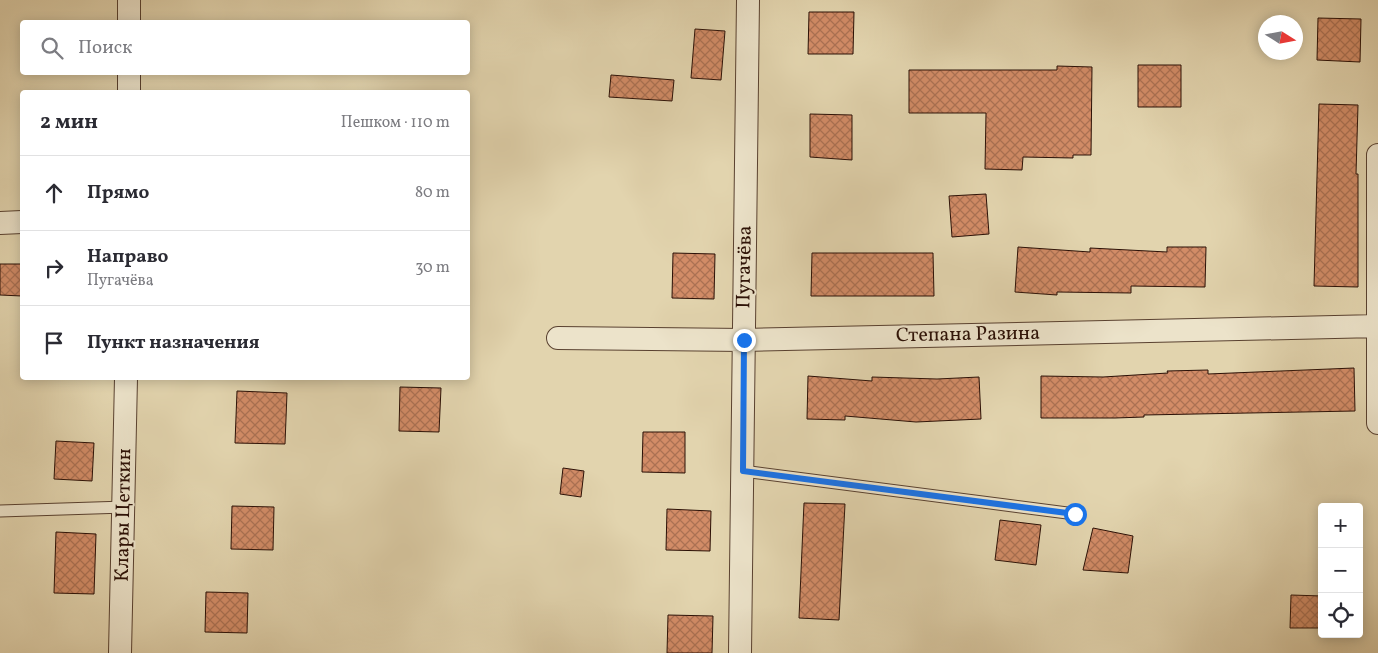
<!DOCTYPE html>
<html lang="ru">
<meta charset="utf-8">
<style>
body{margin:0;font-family:Vollkorn,serif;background:#f7f7f7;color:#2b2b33}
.controls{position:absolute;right:15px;bottom:15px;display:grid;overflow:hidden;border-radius:5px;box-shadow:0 2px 12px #0003}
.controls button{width:45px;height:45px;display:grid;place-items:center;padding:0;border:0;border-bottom:1px solid #e1e1e2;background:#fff;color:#2b2b33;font:25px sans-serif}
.compass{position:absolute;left:1258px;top:15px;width:45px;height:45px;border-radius:50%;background:#fff;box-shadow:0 2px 12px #0003;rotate:101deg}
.stop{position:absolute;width:15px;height:15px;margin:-11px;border:4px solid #1a73e8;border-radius:50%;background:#fff}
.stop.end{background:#1a73e8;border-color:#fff;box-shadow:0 1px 5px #0008}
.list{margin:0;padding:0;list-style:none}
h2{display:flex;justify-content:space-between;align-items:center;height:65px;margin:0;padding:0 20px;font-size:21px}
h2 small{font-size:16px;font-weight:400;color:#7c7c81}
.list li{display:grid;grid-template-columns:32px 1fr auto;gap:15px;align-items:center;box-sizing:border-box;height:75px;padding:0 20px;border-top:1px solid #e1e1e2}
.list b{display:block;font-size:19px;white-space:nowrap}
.list p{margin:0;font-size:16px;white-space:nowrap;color:#7c7c81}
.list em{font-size:16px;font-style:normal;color:#7c7c81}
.icon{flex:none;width:28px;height:28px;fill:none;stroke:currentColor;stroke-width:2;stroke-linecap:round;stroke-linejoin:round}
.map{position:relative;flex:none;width:1378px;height:653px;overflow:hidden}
.search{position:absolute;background:#fff;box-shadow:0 2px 12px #0003;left:20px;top:20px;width:450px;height:55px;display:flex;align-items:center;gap:12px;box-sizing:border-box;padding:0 18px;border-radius:5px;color:#7c7c81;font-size:19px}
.panel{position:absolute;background:#fff;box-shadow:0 2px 12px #0003;left:20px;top:90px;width:450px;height:290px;border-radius:5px}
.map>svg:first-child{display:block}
.building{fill:url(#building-cross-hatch);stroke:#2b1006}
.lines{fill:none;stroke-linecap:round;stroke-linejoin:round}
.service-casing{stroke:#594130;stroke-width:13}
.minor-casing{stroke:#594130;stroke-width:24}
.service{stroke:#ece3ca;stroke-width:11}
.minor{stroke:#ece3ca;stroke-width:22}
.route{stroke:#1a73e8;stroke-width:6}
.labels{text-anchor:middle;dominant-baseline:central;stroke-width:4;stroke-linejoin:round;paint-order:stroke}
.street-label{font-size:20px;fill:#2b1006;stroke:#ece3ca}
</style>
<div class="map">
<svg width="1378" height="653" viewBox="0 0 1378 653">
<defs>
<pattern id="building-cross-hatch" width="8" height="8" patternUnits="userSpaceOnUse" patternTransform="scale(1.25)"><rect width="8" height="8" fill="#d28c67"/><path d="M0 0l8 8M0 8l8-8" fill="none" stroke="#ab7153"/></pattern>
</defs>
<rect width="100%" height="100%" fill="#e2d4ae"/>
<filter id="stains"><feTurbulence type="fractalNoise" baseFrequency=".004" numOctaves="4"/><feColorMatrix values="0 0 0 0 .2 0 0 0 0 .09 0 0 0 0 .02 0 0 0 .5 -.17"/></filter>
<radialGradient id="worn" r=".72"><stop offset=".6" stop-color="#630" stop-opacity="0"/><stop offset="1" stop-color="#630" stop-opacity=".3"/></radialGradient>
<path class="building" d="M 809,12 L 854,12 L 853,54 L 808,54 Z
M 1318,18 L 1361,19 L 1360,62 L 1317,60 Z
M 695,29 L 725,31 L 721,80 L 691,78 Z
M 1138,65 L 1181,65 L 1181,107 L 1138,107 Z
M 1057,66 L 1092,67 L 1091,155 L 1073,155 L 1073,158 L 1023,157 L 1022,170 L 985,169 L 986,113 L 909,113 L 909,70 L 1057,70 Z
M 611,75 L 674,80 L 672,101 L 609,97 Z
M 1319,104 L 1358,105 L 1356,174 L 1358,174 L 1358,287 L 1314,286 Z
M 810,114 L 852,115 L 852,160 L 810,157 Z
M 986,194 L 989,234 L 952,237 L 949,196 Z
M 1018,247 L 1090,252 L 1090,248 L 1167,252 L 1167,247 L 1206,247 L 1205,287 L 1131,286 L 1131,293 L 1057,292 L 1057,295 L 1015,292 Z
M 673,253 L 715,254 L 714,299 L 672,298 Z
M 812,253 L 933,253 L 934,296 L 811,296 Z
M 0,264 L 22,264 L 22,296 L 0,295 Z
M 1354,368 L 1355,411 L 1144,415 L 1144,417 L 1115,418 L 1041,418 L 1041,376 L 1103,377 L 1168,373 L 1167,371 L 1208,370 L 1208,374 Z
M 808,376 L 872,381 L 872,377 L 937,379 L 979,377 L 981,419 L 916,422 L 845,416 L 845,420 L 807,419 Z
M 400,387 L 441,388 L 439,432 L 399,431 Z
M 237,391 L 287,393 L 285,444 L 235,443 Z
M 643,432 L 685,432 L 685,473 L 642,472 Z
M 56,441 L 94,443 L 92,481 L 54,479 Z
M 563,468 L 584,471 L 581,497 L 560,494 Z
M 804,503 L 845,504 L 839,620 L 799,618 Z
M 232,506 L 274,507 L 273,550 L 231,549 Z
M 667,509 L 711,511 L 710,551 L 666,550 Z
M 1000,520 L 1041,525 L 1036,565 L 995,560 Z
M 1093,528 L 1133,536 L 1128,573 L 1083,570 Z
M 56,532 L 96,534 L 94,594 L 54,593 Z
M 206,592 L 248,593 L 247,633 L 205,632 Z
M 1291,595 L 1322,596 L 1322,628 L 1290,628 Z
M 668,615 L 713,616 L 712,653 L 667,653 Z"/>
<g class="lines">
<g class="service-casing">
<path id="service" d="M 743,471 L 1075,514
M 0,511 L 125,507"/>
</g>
<g class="minor-casing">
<path id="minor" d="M 129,22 L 129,0
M 129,92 L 129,72
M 1378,155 L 1378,423
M 0,223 L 22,222
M 558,338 L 744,340 L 1378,326
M 120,653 L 126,378
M 740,653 L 748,0"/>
</g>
<use href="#service" class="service"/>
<use href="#minor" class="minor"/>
</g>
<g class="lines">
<path class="route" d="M 744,340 L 743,471 L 1075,514"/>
</g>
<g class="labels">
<g class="street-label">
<text transform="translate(745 267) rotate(-89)">Пугачёва</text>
<text transform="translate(968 335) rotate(-1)">Степана Разина</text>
<text transform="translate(124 515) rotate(-89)">Клары Цеткин</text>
</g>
</g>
<rect width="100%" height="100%" filter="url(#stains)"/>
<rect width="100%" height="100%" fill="url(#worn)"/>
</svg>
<div class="controls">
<button>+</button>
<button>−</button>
<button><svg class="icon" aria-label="locate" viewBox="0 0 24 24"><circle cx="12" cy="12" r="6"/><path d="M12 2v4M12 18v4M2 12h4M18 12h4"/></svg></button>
</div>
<svg class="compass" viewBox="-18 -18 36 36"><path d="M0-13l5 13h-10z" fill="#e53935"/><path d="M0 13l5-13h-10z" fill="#7c7c81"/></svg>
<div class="stop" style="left:1075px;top:514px"></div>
<div class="stop end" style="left:744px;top:340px"></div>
<div class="search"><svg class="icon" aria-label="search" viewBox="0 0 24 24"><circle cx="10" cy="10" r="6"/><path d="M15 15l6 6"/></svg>Поиск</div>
<section class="panel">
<h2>2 мин<small>Пешком · 110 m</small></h2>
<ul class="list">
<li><svg class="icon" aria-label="ahead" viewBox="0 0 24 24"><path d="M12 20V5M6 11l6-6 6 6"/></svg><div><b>Прямо</b></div><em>80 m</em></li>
<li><svg class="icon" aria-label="right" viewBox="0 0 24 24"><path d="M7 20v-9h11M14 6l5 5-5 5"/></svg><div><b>Направо</b><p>Пугачёва</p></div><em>30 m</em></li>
<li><svg class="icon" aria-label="arrive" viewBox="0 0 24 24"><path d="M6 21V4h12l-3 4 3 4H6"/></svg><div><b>Пункт назначения</b></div></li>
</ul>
</section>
</div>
